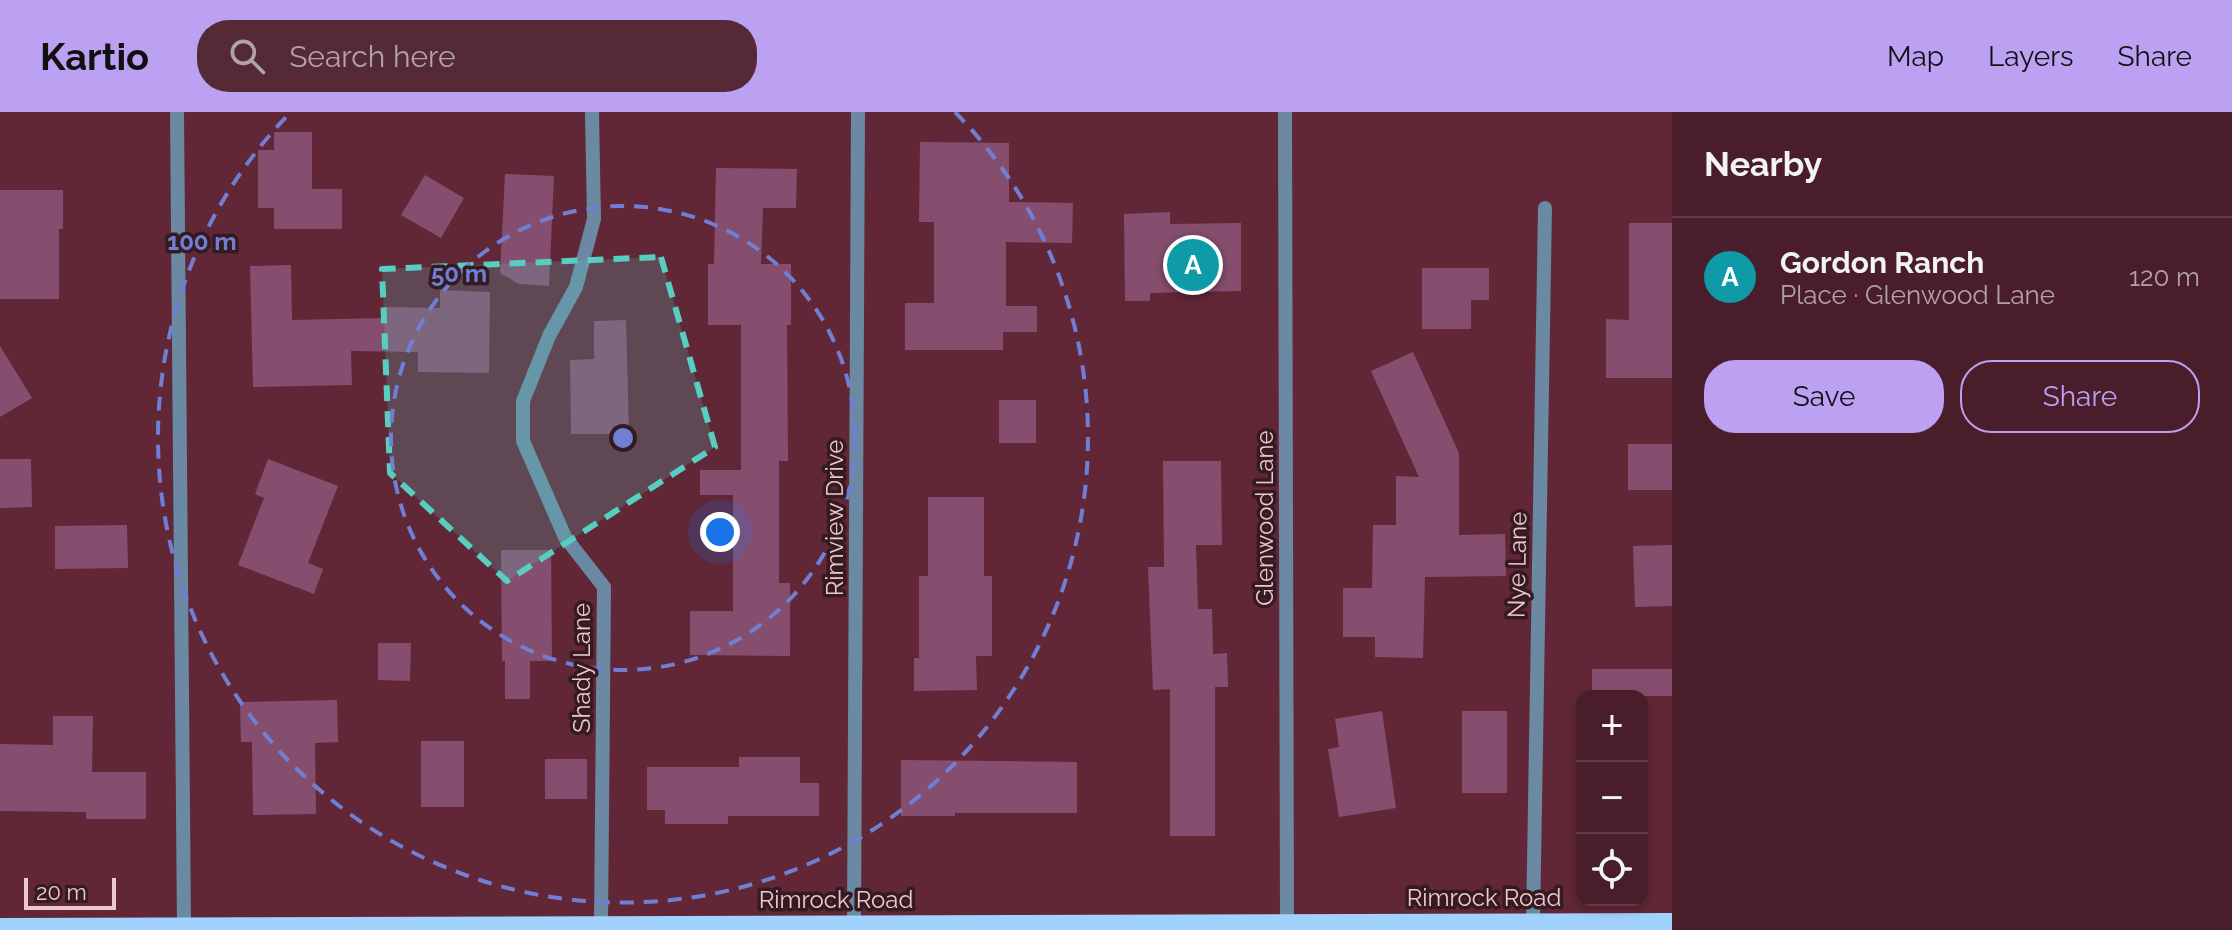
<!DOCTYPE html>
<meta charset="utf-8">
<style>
body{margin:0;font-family:Raleway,sans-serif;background:#532a35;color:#f1f3f6}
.controls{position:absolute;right:24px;bottom:24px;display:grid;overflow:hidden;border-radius:16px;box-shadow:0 4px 12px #0003}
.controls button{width:72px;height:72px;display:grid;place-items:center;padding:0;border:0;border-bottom:2px solid #613b46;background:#491d29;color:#f1f3f6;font:40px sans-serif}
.scale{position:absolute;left:24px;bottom:20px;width:92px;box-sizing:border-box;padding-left:8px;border:4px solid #ecc7ce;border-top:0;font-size:22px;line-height:28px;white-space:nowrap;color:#ecc7ce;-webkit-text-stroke:6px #351b21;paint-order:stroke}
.you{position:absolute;left:720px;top:420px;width:28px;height:28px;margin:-20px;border:6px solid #fff;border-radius:50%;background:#1a73e8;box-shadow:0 0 0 12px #1a73e833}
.badge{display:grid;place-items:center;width:52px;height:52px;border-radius:50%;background:#bca0f2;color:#fff;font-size:26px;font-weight:700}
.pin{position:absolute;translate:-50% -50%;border:4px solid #fff;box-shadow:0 2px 8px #0006}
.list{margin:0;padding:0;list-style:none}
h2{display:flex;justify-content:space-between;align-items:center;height:104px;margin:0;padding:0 32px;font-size:34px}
h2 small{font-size:26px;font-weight:400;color:#b1a2a8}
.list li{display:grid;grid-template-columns:52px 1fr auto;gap:24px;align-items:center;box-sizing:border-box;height:120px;padding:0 32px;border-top:2px solid #613b46}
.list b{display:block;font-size:30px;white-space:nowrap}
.list p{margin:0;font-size:26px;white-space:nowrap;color:#b1a2a8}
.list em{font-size:26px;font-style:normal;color:#b1a2a8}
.actions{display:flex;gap:16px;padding:24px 32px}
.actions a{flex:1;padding:18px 0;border:2px solid #bca0f2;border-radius:32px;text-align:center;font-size:28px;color:#bca0f2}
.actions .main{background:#bca0f2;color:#111}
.icon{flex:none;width:44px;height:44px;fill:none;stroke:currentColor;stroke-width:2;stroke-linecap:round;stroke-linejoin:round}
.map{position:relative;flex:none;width:1672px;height:818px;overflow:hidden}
header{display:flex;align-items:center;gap:48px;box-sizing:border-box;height:112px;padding:0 40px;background:#bca0f2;color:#111}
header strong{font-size:38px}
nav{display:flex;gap:44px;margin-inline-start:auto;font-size:28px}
.search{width:560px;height:72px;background:#532a35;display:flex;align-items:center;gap:20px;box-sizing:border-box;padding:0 28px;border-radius:32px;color:#b1a2a8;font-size:30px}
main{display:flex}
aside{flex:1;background:#491d29}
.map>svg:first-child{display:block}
.building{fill:#864e6e}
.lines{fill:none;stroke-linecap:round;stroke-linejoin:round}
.minor{stroke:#6b89a3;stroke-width:14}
.major{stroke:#a1d2fd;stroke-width:20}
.marked{fill:#58cec1;fill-opacity:0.2;stroke:#58cec1;stroke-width:6;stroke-dasharray:16 10;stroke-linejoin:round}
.ring{fill:none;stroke:#707ed4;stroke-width:4;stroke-dasharray:14 10}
.labels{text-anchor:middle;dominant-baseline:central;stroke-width:7;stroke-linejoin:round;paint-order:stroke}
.street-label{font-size:24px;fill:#ecc7ce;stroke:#351b21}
.centre{fill:#707ed4;stroke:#351b21;stroke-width:4}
.ring-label{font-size:24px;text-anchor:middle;font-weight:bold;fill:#707ed4;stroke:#351b21;stroke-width:7;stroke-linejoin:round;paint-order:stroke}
</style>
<header>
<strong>Kartio</strong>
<div class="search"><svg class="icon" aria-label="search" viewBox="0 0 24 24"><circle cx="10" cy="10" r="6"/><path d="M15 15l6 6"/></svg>Search here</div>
<nav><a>Map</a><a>Layers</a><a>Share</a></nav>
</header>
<main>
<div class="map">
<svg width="1672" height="818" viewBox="0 0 1672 818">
<rect width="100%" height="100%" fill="#612737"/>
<path class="building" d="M 274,20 L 312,20 L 312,77 L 342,77 L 342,117 L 274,117 L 274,96 L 258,96 L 258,38 L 274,38 Z
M 920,30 L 1009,31 L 1009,90 L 1073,91 L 1072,131 L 1006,130 L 1006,194 L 1037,194 L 1037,220 L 1003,220 L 1003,238 L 905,238 L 905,191 L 934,191 L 934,110 L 919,110 Z
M 716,56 L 797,57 L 796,96 L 763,96 L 761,152 L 791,152 L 791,213 L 787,213 L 788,349 L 779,349 L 779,471 L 790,471 L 790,544 L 690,543 L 690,499 L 733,499 L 733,383 L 700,383 L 700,358 L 741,358 L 741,213 L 708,213 L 708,152 L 714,152 Z
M 505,62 L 554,64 L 549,174 L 519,172 L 500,161 Z
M 425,63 L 464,86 L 441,126 L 401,103 Z
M 0,78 L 63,78 L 63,117 L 59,117 L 59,187 L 0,187 Z
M 1170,100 L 1170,112 L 1241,111 L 1241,179 L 1150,181 L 1150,189 L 1125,189 L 1124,102 Z
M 1629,111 L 1672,111 L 1672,266 L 1606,266 L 1606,207 L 1629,208 Z
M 291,153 L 292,208 L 385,206 L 385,195 L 440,196 L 440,178 L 490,180 L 489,261 L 418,260 L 418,240 L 351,239 L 352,273 L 253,275 L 250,154 Z
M 1422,156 L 1489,156 L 1489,188 L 1471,188 L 1471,217 L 1422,217 Z
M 626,208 L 629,322 L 571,322 L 570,248 L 594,247 L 594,209 Z
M 0,234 L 32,286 L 0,305 Z
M 1413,240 L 1459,341 L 1459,423 L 1505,422 L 1506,464 L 1425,465 L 1423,546 L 1375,545 L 1375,525 L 1343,525 L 1343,476 L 1372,476 L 1373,413 L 1396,413 L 1396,364 L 1419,365 L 1371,259 Z
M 999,288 L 1036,288 L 1036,331 L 999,331 Z
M 1628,332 L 1672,332 L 1672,378 L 1628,378 Z
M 0,347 L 31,347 L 32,395 L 0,396 Z
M 268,347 L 338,374 L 308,451 L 323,457 L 314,482 L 238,453 L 264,386 L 255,382 Z
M 1163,349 L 1221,349 L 1222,433 L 1196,433 L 1198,497 L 1212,497 L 1213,542 L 1227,541 L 1228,575 L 1215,575 L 1215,724 L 1170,724 L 1170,577 L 1153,578 L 1148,455 L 1164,455 Z
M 928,385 L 984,385 L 984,464 L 992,464 L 992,544 L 976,544 L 977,578 L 914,579 L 914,546 L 919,546 L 919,464 L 928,464 Z
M 127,413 L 128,456 L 55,457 L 55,414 Z
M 1672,433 L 1672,494 L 1635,495 L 1633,434 Z
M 501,438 L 551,438 L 552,549 L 530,549 L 530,587 L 505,587 L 505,549 L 502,549 Z
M 378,531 L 411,531 L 410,569 L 378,568 Z
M 1592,557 L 1672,557 L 1672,584 L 1592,584 Z
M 337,588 L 338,630 L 315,631 L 316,702 L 253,703 L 252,630 L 241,630 L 240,590 Z
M 1382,599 L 1396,696 L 1339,705 L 1328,637 L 1339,635 L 1335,607 Z
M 1462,599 L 1507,599 L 1507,681 L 1462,681 Z
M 53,604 L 93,604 L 92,660 L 146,660 L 146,707 L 86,707 L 86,700 L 0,699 L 0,632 L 53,633 Z
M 421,629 L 464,629 L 464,695 L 421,695 Z
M 739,645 L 800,645 L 800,671 L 819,671 L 819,704 L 728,704 L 728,712 L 665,712 L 665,698 L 647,698 L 647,655 L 739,655 Z
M 545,647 L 587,647 L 587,687 L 545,687 Z
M 901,648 L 1077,650 L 1077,701 L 955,701 L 955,704 L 901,704 Z"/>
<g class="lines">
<path class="minor" d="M 177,0 L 184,815
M 592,0 L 594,107 L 576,175 L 549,224 L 523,289 L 523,329 L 565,425 L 604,475 L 601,814
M 1285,0 L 1287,812
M 1533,811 L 1545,96
M 854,813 L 858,0"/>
<path class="major" d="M 0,816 L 1672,811"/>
</g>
<path class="marked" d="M 661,145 L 715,335 L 507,469 L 390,361 L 382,157 Z"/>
<g class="ring">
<circle cx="623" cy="326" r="232"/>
<path d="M955 0A465 465 0 1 1 291 0"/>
</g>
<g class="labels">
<g class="street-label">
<text transform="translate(834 406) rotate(-90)">Rimview Drive</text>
<text transform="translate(1264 406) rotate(-90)">Glenwood Lane</text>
<text transform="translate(1517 453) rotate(-89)">Nye Lane</text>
<text transform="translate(581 556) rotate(-90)">Shady Lane</text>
<text x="1484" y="785">Rimrock Road</text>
<text x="836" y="787">Rimrock Road</text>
</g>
</g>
<circle cx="623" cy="326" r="12" class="centre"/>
<g class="ring-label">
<text x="202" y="138">100 m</text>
<text x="459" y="170">50 m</text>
</g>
</svg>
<div class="controls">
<button>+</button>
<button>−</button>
<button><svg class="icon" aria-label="locate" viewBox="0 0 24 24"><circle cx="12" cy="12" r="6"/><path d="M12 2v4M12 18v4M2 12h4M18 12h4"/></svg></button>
</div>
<div class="scale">20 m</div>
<div class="you"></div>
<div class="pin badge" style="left:1193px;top:153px;background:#0f9aa8">A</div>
</div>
<aside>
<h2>Nearby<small></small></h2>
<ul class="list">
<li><span class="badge" style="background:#0f9aa8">A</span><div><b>Gordon Ranch</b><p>Place · Glenwood Lane</p></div><em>120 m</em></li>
</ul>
<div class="actions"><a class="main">Save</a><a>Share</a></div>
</aside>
</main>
